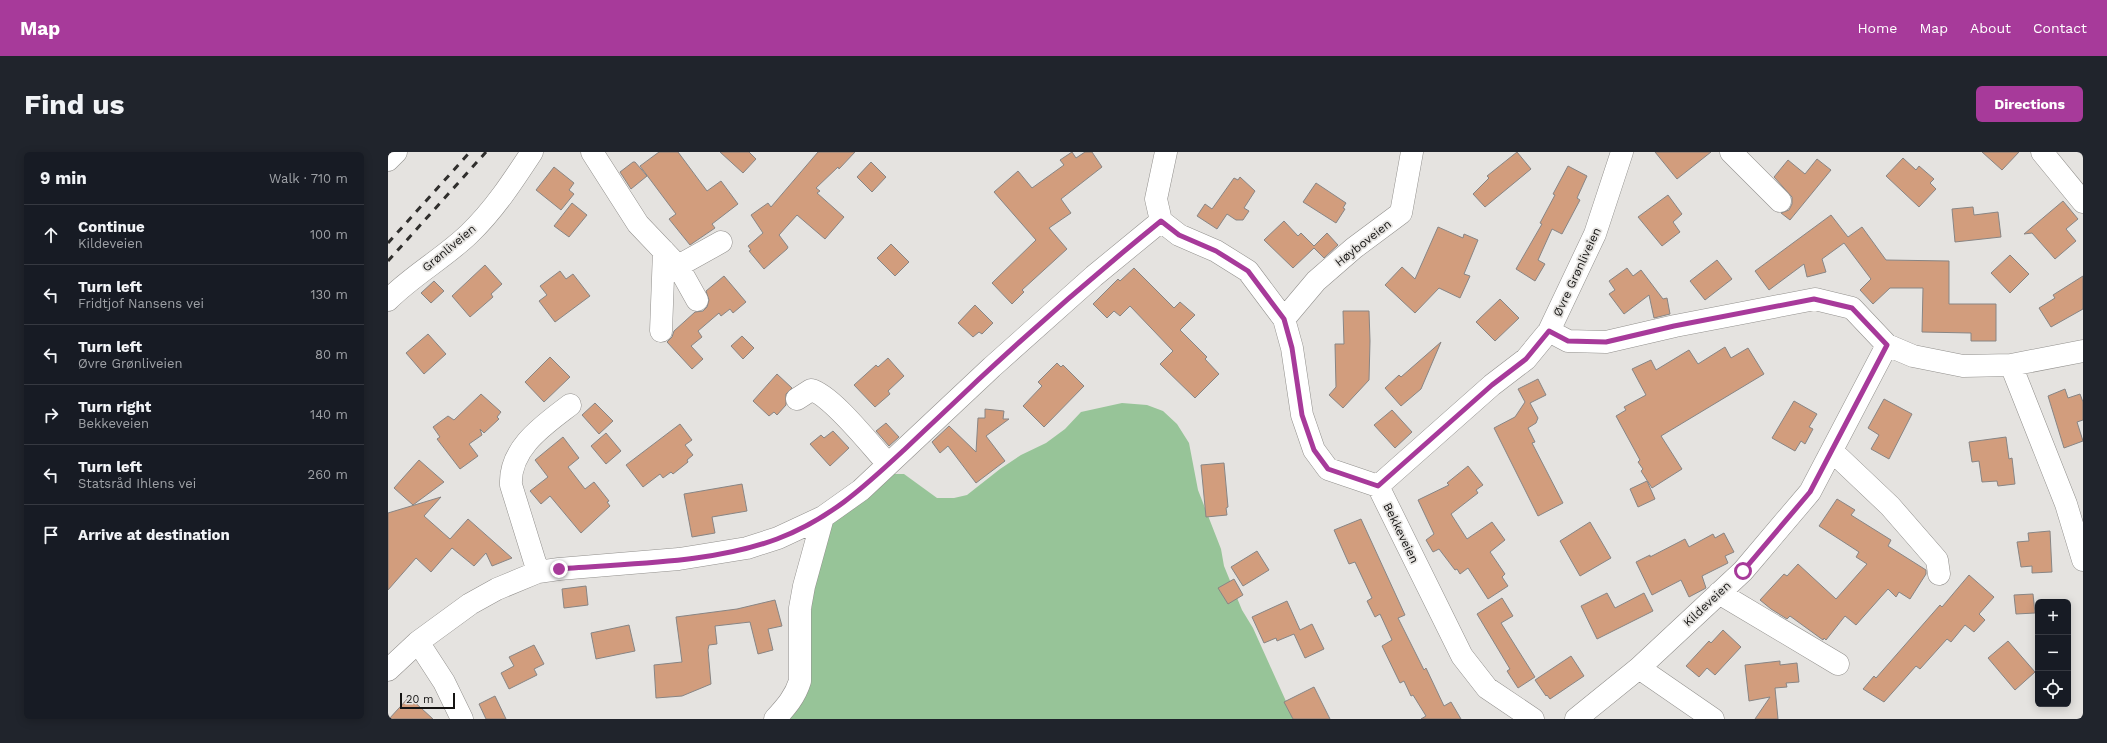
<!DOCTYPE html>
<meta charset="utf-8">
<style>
body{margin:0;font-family:"Work Sans",sans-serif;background:#20242c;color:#f1f3f6}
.controls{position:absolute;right:12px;bottom:12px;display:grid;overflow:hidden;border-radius:6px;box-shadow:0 2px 10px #0003}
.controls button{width:36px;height:36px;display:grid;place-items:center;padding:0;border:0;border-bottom:1px solid #363941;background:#171b24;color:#f1f3f6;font:20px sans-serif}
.scale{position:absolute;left:12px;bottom:10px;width:55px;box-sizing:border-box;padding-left:4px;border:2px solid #151413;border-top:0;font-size:11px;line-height:14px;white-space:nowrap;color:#151413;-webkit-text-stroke:3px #e5e3e0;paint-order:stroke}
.stop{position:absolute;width:12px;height:12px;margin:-9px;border:3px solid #a73a9a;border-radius:50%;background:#fff}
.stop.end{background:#a73a9a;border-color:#fff;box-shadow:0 1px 4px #0008}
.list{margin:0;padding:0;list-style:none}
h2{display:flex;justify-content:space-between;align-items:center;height:52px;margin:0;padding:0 16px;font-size:17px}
h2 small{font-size:13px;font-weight:400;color:#9ea1a6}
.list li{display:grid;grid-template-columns:26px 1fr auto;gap:12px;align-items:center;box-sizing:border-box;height:60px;padding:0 16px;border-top:1px solid #363941}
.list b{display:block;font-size:15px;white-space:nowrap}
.list p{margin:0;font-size:13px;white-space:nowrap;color:#9ea1a6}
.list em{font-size:13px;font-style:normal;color:#9ea1a6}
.icon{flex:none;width:22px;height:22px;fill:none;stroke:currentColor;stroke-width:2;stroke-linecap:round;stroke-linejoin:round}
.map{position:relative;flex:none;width:1695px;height:567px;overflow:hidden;border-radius:6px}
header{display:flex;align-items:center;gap:24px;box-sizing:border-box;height:56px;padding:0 20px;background:#a73a9a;color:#fff}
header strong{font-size:19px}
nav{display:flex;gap:22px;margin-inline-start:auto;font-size:14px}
.intro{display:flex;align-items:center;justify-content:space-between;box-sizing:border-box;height:96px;padding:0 24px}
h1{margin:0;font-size:28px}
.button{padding:10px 18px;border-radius:6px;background:#a73a9a;color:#fff;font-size:14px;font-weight:700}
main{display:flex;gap:24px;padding:0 24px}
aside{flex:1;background:#171b24;border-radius:6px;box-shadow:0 2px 10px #0003}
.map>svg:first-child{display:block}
.forest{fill:#97c498}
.building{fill:#d29d7d;stroke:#888584}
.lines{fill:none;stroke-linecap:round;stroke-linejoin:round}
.minor-casing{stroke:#92908d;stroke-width:23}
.major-casing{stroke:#92908d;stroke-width:23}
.minor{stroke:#fff;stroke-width:22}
.major{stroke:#fff;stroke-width:22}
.rail{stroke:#302f2d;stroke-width:3;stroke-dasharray:7 7;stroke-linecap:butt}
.route{stroke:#a73a9a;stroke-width:5}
.labels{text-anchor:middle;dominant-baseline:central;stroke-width:3.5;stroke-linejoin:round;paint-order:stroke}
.street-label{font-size:12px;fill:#151413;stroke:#e5e3e0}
</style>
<header>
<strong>Map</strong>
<nav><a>Home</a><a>Map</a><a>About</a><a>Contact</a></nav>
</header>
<div class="intro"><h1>Find us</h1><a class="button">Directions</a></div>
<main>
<aside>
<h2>9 min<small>Walk · 710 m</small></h2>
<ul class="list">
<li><svg class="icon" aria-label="ahead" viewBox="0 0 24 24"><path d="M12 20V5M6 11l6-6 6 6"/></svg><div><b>Continue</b><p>Kildeveien</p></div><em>100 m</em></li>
<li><svg class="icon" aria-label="left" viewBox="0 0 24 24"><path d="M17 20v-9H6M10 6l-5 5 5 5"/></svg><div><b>Turn left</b><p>Fridtjof Nansens vei</p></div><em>130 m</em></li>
<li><svg class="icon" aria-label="left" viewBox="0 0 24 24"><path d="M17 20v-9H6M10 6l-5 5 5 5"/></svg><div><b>Turn left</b><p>Øvre Grønliveien</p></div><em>80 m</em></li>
<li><svg class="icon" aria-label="right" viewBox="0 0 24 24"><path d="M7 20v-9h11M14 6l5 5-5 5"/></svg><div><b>Turn right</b><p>Bekkeveien</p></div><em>140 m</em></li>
<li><svg class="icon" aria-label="left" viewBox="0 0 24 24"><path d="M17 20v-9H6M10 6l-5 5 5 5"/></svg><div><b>Turn left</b><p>Statsråd Ihlens vei</p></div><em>260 m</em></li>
<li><svg class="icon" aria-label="arrive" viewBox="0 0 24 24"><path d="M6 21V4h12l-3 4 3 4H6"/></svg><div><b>Arrive at destination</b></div></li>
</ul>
</aside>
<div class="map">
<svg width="1695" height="567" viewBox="0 0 1695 567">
<rect width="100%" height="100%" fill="#e5e3e0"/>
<path class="forest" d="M 734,251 L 759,253 L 775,259 L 789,272 L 801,291 L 810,338 L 833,397 L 836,414 L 854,458 L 865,476 L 906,567 L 386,567 L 420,489 L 432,373 L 499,322 L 516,322 L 549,346 L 566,346 L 579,343 L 612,317 L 633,303 L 658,291 L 677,277 L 693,260 Z"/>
<path class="building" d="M 271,0 L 290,0 L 319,39 L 333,29 L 350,52 L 324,72 L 327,76 L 302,93 L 281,67 L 288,62 L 252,14 Z
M 332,0 L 361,0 L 368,7 L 355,21 Z
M 430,0 L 467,0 L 451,17 L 450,15 L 428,36 L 432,39 L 429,41 L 456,65 L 437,87 L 409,63 L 391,83 L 400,95 L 399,97 L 376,117 L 361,99 L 363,98 L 360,94 L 375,81 L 363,63 L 380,51 L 383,55 Z
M 684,0 L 688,6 L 697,0 L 704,0 L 714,15 L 673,47 L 683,61 L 661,76 L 679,97 L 634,138 L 636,140 L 624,152 L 604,131 L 648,88 L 606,40 L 630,19 L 644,36 L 676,13 L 672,8 Z
M 1129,0 L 1143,17 L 1097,55 L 1085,42 L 1101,26 L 1099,24 Z
M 1267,0 L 1323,0 L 1289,27 Z
M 1594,0 L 1631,0 L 1614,18 Z
M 1515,6 L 1528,18 L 1531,14 L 1546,27 L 1542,31 L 1548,37 L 1531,55 L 1498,24 Z
M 1429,7 L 1443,18 L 1402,68 L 1393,61 L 1401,58 L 1404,52 L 1404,45 L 1386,25 L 1400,8 L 1417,22 Z
M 245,10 L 247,10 L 259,24 L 243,37 L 232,20 Z
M 483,10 L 498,25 L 484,40 L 469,25 Z
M 1180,14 L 1199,24 L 1189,46 L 1192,48 L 1174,82 L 1164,77 L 1150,108 L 1157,112 L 1147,129 L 1128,117 L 1154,72 L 1152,71 L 1167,43 L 1165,42 Z
M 166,15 L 186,31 L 181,38 L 186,42 L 173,58 L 148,38 Z
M 852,25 L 867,39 L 856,56 L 861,59 L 855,68 L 848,68 L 839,62 L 829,77 L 809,64 L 817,52 L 824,57 L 846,26 L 850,28 Z
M 928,31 L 958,51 L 955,56 L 957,57 L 948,71 L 915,50 Z
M 1280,43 L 1294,62 L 1285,70 L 1292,80 L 1274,94 L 1250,65 Z
M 1675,49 L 1690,67 L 1678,77 L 1688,89 L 1667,107 L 1644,81 L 1636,82 Z
M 184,51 L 199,63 L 181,85 L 166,74 Z
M 1585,55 L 1586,63 L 1610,60 L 1613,85 L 1567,90 L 1564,57 Z
M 1443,63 L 1460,85 L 1474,75 L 1498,108 L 1561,109 L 1561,152 L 1608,152 L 1608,189 L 1583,189 L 1583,181 L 1534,180 L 1535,136 L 1502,136 L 1485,152 L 1472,138 L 1483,127 L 1456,91 L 1434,107 L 1438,120 L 1419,125 L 1416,112 L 1381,138 L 1367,119 Z
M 896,69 L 910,84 L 913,81 L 926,94 L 939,81 L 950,93 L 936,106 L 926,96 L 905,116 L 876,88 Z
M 1050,75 L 1075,86 L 1076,82 L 1090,88 L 1076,122 L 1082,124 L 1072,146 L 1051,136 L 1027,161 L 997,133 L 1014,115 L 1027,127 Z
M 503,92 L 521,110 L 507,124 L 489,106 Z
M 1622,103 L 1641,122 L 1622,141 L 1603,121 Z
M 1329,108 L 1344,127 L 1317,148 L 1302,129 Z
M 97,113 L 114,132 L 103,142 L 105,145 L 82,165 L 64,144 Z
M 746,116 L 786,156 L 792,150 L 807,163 L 792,178 L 819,205 L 817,207 L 831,222 L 807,246 L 772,212 L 785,199 L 742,154 L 732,164 L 726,159 L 719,166 L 705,152 L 730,127 L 732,129 Z
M 1239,116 L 1245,124 L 1253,118 L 1275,147 L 1279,146 L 1282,162 L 1266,166 L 1261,143 L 1236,162 L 1221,142 L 1227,138 L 1221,129 Z
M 172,119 L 178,127 L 185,122 L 202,144 L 167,170 L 151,149 L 159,143 L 152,134 Z
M 336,124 L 358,150 L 345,161 L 342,157 L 333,164 L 331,161 L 310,179 L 314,185 L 303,194 L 315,207 L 304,217 L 279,190 L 284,185 L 286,179 L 307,160 L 315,159 L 319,155 L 321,148 L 318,139 Z
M 1695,124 L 1695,157 L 1663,175 L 1651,156 L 1667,146 L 1665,143 Z
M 46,129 L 56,139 L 43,151 L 33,141 Z
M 1112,147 L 1131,166 L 1107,189 L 1088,170 Z
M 587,153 L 605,171 L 594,182 L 591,180 L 585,185 L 570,171 Z
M 955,159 L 981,159 L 982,189 L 981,228 L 955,256 L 941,243 L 948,235 L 947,192 L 956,192 Z
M 40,182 L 58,202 L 36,222 L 18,201 Z
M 354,184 L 366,196 L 355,207 L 343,194 Z
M 1053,190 L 1033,237 L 1013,254 L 997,236 L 1011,223 L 1013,225 Z
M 1337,195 L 1343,206 L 1360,196 L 1376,222 L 1273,284 L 1294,317 L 1264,336 L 1253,319 L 1255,317 L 1250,310 L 1252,308 L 1228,264 L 1238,258 L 1236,255 L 1258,243 L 1244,217 L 1263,208 L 1268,218 L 1301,198 L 1310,212 Z
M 162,205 L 182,225 L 156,250 L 137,230 Z
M 500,206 L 516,224 L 500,239 L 502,242 L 487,255 L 466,233 L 488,213 L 490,215 Z
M 669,211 L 673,215 L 675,213 L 696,234 L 656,275 L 635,254 L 654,234 L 650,230 Z
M 389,222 L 404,236 L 398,242 L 398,253 L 389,263 L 386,260 L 381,264 L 365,249 Z
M 1150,227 L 1158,243 L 1142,251 L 1150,266 L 1148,271 L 1140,276 L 1147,290 L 1144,291 L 1175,351 L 1150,364 L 1106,276 L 1127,265 L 1137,250 L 1130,237 Z
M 1677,237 L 1680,246 L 1692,242 L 1695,250 L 1695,268 L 1689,270 L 1695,289 L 1676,296 L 1660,244 Z
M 93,242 L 113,260 L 109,265 L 111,267 L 96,281 L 92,277 L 94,283 L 81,292 L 90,304 L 72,317 L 49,287 L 52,285 L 45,275 L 60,264 L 66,268 Z
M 1496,247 L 1524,262 L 1501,307 L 1483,297 L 1491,283 L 1480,276 Z
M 1406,249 L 1429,262 L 1421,275 L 1425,277 L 1417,292 L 1413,289 L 1407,299 L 1384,286 Z
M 207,251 L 225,269 L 211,282 L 194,263 Z
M 597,257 L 616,259 L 615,267 L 621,267 L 598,284 L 617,309 L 588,331 L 560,294 L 552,301 L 544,290 L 561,274 L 588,300 L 590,266 L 597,266 Z
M 1004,258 L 1024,280 L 1007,296 L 986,273 Z
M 498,271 L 511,285 L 501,294 L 488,279 Z
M 292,272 L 304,288 L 297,293 L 305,303 L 299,308 L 300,310 L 285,322 L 283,320 L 275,326 L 272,322 L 255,335 L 238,313 Z
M 445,279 L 461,296 L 442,314 L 422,292 L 433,283 L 436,286 Z
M 218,281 L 233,299 L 218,312 L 203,294 Z
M 175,285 L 191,306 L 180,315 L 197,337 L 206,330 L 221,349 L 219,350 L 222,354 L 193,381 L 162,344 L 153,352 L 142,339 L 160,325 L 147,308 Z
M 1618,285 L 1621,307 L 1624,306 L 1627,332 L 1610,334 L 1609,329 L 1594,330 L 1591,309 L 1584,310 L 1581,290 Z
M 31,308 L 56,330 L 25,353 L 6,336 Z
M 836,311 L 840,355 L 838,356 L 839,363 L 818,365 L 813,313 Z
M 1080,314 L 1095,333 L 1088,338 L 1090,341 L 1063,362 L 1079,387 L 1104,370 L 1117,388 L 1102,400 L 1117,422 L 1114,425 L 1120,434 L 1100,447 L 1080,416 L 1072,422 L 1069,417 L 1067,418 L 1051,397 L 1045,400 L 1038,388 L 1046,382 L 1030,348 L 1061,333 L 1059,331 Z
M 1259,329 L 1267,347 L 1250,355 L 1242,337 Z
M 354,332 L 359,359 L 324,365 L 327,381 L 304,385 L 296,342 Z
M 53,345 L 36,364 L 62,387 L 80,367 L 124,406 L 104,414 L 98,401 L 86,414 L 64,396 L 43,420 L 28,406 L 0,438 L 0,361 Z
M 1449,347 L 1467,358 L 1463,363 L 1503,388 L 1500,394 L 1538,418 L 1538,422 L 1522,447 L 1511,440 L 1508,445 L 1500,437 L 1468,473 L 1457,464 L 1438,488 L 1436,486 L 1435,488 L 1402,464 L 1399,467 L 1383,457 L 1372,448 L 1396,422 L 1399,424 L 1410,412 L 1448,447 L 1479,412 L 1468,405 L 1471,400 L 1431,374 Z
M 973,367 L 1017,463 L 1010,466 L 1036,518 L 1038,516 L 1056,554 L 1063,550 L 1073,567 L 1033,567 L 1038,564 L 1025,543 L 1023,544 L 1016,529 L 1012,531 L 994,494 L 1004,488 L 992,462 L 987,465 L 979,449 L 984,446 L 967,410 L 961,412 L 946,378 Z
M 1202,370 L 1223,406 L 1192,424 L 1172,389 Z
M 1662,379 L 1664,420 L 1644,421 L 1644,414 L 1633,415 L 1629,390 L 1641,389 L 1640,381 Z
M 1336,381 L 1346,400 L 1337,404 L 1340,411 L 1314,424 L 1318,436 L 1301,445 L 1293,428 L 1264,443 L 1248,410 L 1262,403 L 1262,405 L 1297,387 L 1301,395 L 1325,382 L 1327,386 Z
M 869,399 L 881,418 L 855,434 L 843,415 Z
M 1581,423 L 1606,445 L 1591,462 L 1597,468 L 1586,480 L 1577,473 L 1563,490 L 1559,487 L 1532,517 L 1528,514 L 1496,550 L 1475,537 L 1486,524 L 1488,526 L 1552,453 L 1554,455 Z
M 846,427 L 855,443 L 840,452 L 830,436 Z
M 198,434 L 200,453 L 176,456 L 174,437 Z
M 1219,441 L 1227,456 L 1256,441 L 1265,459 L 1209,487 L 1193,454 Z
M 1645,442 L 1647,461 L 1628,462 L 1626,443 Z
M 1114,446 L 1125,464 L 1113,471 L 1147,525 L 1130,536 L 1119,519 L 1122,517 L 1089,462 Z
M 387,448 L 394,474 L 380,477 L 385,498 L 370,502 L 362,470 L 327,474 L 329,492 L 321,493 L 320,498 L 323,532 L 294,544 L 268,546 L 266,513 L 294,510 L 288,465 L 349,457 Z
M 899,449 L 912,478 L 924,472 L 936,497 L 917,506 L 906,482 L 889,489 L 888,486 L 876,491 L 864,465 Z
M 241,473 L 247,499 L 208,507 L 203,481 Z
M 1335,478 L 1353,495 L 1327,523 L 1319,516 L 1311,525 L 1298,514 L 1321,489 L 1323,491 Z
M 1620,489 L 1647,520 L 1627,538 L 1600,506 Z
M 146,493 L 156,512 L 146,517 L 149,523 L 121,537 L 113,521 L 126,514 L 121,505 Z
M 1183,504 L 1196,524 L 1162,547 L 1159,543 L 1158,544 L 1147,528 Z
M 1392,509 L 1392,513 L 1409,511 L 1411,530 L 1398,531 L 1399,535 L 1387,536 L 1390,567 L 1367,567 L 1382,545 L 1361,549 L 1357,513 Z
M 926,535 L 942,567 L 905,567 L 896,550 Z
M 107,544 L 118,567 L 98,567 L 91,552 Z
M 21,545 L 45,567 L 1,567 Z"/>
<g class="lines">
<g class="minor-casing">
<path id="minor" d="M 204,0 L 250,72 L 290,114 L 333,90
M 1343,0 L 1392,49
M 1654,0 L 1695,50
M 773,69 L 791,83 L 828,99 L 860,119 L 896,167 L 904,196 L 914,263 L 926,298 L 940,317 L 990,334 L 1074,504 L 1099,536 L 1145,567
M 773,69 L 768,47 L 778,0
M 290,114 L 309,148
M 0,148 C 25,123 56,106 81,82 C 106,58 125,29 144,0
M 896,167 L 928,129 L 966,96 L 1013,61 L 1024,0
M 273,179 L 276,99
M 1161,179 L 1180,189 L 1218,190 L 1287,174 L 1427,147 L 1464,156 L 1499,193 L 1525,204 L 1575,214 L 1623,213 L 1695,199
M 1623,213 L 1678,352 L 1695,408
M 409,247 L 423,238 C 444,243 484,295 500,312
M 1444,299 L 1502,354 L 1549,408 L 1551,422
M 990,334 L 1104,233 L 1138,207 L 1161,179 L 1207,82 L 1234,0
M 150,420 L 123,333 C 121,296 156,273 182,253
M 1331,441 L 1450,512
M 30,490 L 56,530 L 74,567
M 1251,516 L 1325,567
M 0,518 L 30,490 L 82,452 L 109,437 L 150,420 L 171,417 L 291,407 L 359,396 L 390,386 L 435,365 L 473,338 L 604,215 L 706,124 L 773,69
M 387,567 C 398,555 407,545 412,529 L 412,456 L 416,434 L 435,365
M 1188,567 L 1251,516 L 1355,419 L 1422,340 L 1499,193"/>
</g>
<g class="major-casing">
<path id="major" d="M 0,8 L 8,0"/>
</g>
<use href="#minor" class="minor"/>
<use href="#major" class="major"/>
<path class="rail" d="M 0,91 L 82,0
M 0,109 L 98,0"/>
</g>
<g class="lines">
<path class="route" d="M 171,417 C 242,411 322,412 389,387 C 442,367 476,335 516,298 C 540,275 565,252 590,228 C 649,173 710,120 773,69 L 791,83 L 828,99 L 860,119 L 896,167 L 904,196 L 914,263 L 926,298 L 940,317 L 990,334 L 1104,233 L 1138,207 L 1161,179 L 1180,189 L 1218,190 L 1286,174 L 1426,147 L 1464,156 L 1499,193 L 1422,340 L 1355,419"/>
</g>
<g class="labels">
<g class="street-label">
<text transform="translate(975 91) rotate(-38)">Høyboveien</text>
<text transform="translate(61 96) rotate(-40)">Grønliveien</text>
<text transform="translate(1189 120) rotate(-65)">Øvre Grønliveien</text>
<text transform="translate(1013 381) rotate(64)">Bekkeveien</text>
<text transform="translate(1319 452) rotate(-43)">Kildeveien</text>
</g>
</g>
</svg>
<div class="controls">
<button>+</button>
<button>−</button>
<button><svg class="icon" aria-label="locate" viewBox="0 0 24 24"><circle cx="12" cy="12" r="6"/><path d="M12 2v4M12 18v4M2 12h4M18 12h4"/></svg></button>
</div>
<div class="scale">20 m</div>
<div class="stop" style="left:1355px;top:419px"></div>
<div class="stop end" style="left:171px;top:417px"></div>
</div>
</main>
